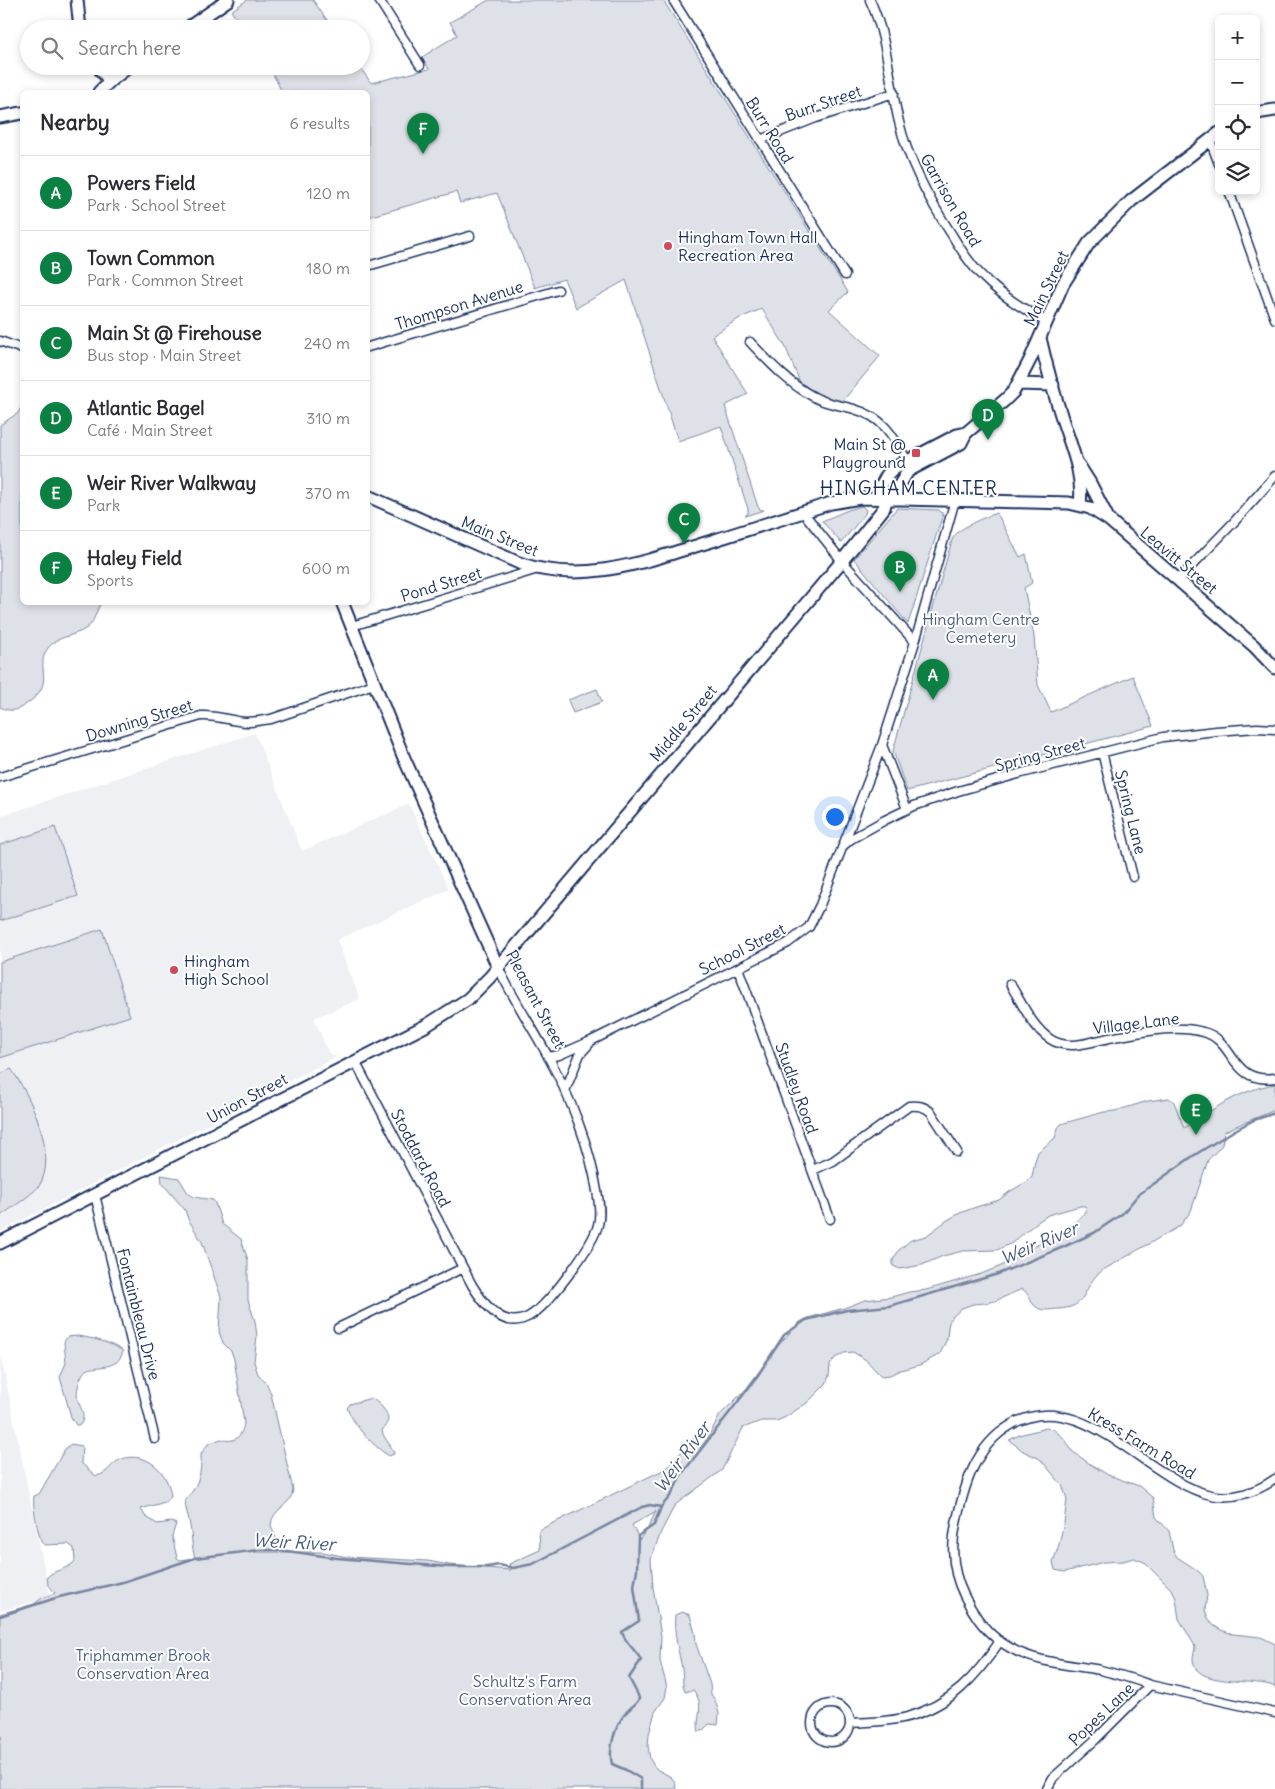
<!DOCTYPE html>
<meta charset="utf-8">
<style>
body{margin:0;font-family:Delius,sans-serif;background:#f2f2f3;color:#2b2b33}
.controls{position:absolute;right:15px;top:15px;display:grid;overflow:hidden;border-radius:8px;box-shadow:0 2px 8px #0003}
.controls button{width:45px;height:45px;display:grid;place-items:center;padding:0;border:0;border-bottom:1px solid #e1e1e2;background:#fff;color:#2b2b33;font:25px sans-serif}
.you{position:absolute;left:834px;top:816px;width:18px;height:18px;margin:-12px;border:4px solid #fff;border-radius:50%;background:#1a73e8;box-shadow:0 0 0 8px #1a73e833}
.badge{display:grid;place-items:center;width:32px;height:32px;border-radius:50%;background:#0b8043;color:#fff;font-size:16px;font-weight:700}
.pin{position:absolute;translate:-50% -41px;filter:drop-shadow(0 1px 2px #0008)}
.pin::after{content:'';position:absolute;top:26px;width:18px;height:15px;background:inherit;clip-path:polygon(0 0,100% 0,50% 100%)}
.list{margin:0;padding:0;list-style:none}
h2{display:flex;justify-content:space-between;align-items:center;height:65px;margin:0;padding:0 20px;font-size:21px}
h2 small{font-size:16px;font-weight:400;color:#7c7c81}
.list li{display:grid;grid-template-columns:32px 1fr auto;gap:15px;align-items:center;box-sizing:border-box;height:75px;padding:0 20px;border-top:1px solid #e1e1e2}
.list b{display:block;font-size:19px;white-space:nowrap}
.list p{margin:0;font-size:16px;white-space:nowrap;color:#7c7c81}
.list em{font-size:16px;font-style:normal;color:#7c7c81}
.icon{flex:none;width:28px;height:28px;fill:none;stroke:currentColor;stroke-width:2;stroke-linecap:round;stroke-linejoin:round}
.map{position:relative;flex:none;width:1275px;height:1789px;overflow:hidden}
.search{position:absolute;background:#fff;box-shadow:0 2px 8px #0003;left:20px;top:20px;width:350px;height:55px;display:flex;align-items:center;gap:12px;box-sizing:border-box;padding:0 18px;border-radius:28px;color:#7c7c81;font-size:19px}
.panel{position:absolute;background:#fff;box-shadow:0 2px 8px #0003;left:20px;top:90px;width:350px;height:515px;border-radius:8px}
.map>svg:first-child{display:block}
.built{fill:#eff0f4}
.green{fill:#dee1e7;stroke:#7c88a2;fill-rule:evenodd}
.lines{fill:none;stroke-linecap:round;stroke-linejoin:round}
.stream{stroke:#77839f;stroke-width:2.5}
.street-casing{stroke:#1b2f5e;stroke-width:11}
.secondary-casing{stroke:#1b2f5e;stroke-width:15}
.street{stroke:#fff;stroke-width:8}
.secondary{stroke:#fff;stroke-width:11}
.poi-dot{fill:#d1495b;stroke:#fff;stroke-width:2}
.labels{text-anchor:middle;dominant-baseline:central;stroke-width:4;stroke-linejoin:round;paint-order:stroke}
.street-label{font-size:16px;fill:#1b2f5e;stroke:#fff}
.poi-label{font-size:16px;fill:#1b2f5e;stroke:#fff;text-anchor:start}
.park-label{font-size:16px;fill:#4c5c80;stroke:#fff}
.water-label{font-size:18px;font-style:italic;fill:#49597e;stroke:#fff}
.quarter-label{font-size:19px;letter-spacing:1px;fill:#1b2f5e;stroke:#fff}
</style>
<div class="map">
<svg width="1275" height="1789" viewBox="0 0 1275 1789">
<rect width="100%" height="100%" fill="#fff"/>
<filter id="ink" filterUnits="userSpaceOnUse"><feTurbulence type="fractalNoise" baseFrequency=".02" numOctaves="2"/><feDisplacementMap in="SourceGraphic" scale="10" xChannelSelector="R" yChannelSelector="G"/><feConvolveMatrix kernelMatrix="1 2 1 2 8 2 1 2 1" color-interpolation-filters="sRGB"/></filter>
<g filter="url(#ink)">
<path class="built" d="M 255,733 L 302,851 L 409,804 L 449,889 L 337,940 L 360,999 L 314,1018 L 328,1052 L 332,1056 L 338,1056 L 0,1232 L 0,816 Z
M 0,1352 L 50,1597 L 0,1611 Z"/>
<path class="green" d="M 247,0 L 313,0 L 333,29 L 244,29 L 231,11 Z
M 489,0 L 663,0 L 848,292 L 829,310 L 880,356 L 842,402 L 819,395 L 801,385 L 785,346 L 762,309 L 740,318 L 712,336 L 748,394 L 725,406 L 758,507 L 761,510 L 764,510 L 745,516 L 748,513 L 748,509 L 721,426 L 678,441 L 626,280 L 576,308 L 564,279 L 535,288 L 497,193 L 460,203 L 456,192 L 368,217 L 368,92 L 282,92 L 269,66 L 359,66 L 371,83 L 429,69 L 422,57 L 457,35 L 450,22 Z
M 22,406 L 22,602 L 101,603 C 97,609 95,618 91,624 C 80,637 58,634 48,648 C 33,668 59,683 25,705 C 16,711 10,712 0,707 L 0,425 L 18,413 Z
M 862,506 L 866,510 L 865,514 L 841,543 L 822,521 L 848,510 Z
M 897,508 L 939,510 L 943,514 L 908,624 L 854,559 Z
M 997,513 L 1020,557 L 1026,554 L 1032,583 L 1024,588 L 1034,636 L 1038,685 L 1051,712 L 1133,676 L 1153,726 L 907,791 L 893,751 L 952,540 C 956,528 985,517 997,513 Z
M 597,689 L 602,702 L 573,713 L 568,700 Z
M 55,827 L 78,896 L 0,921 L 0,845 Z
M 102,929 L 130,1016 L 0,1058 L 0,962 Z
M 11,1069 C 30,1094 59,1156 39,1186 C 35,1192 8,1211 0,1216 L 0,1074 Z
M 1275,1084 L 1275,1110 L 1236,1126 L 1224,1132 L 1222,1145 L 1208,1160 L 1191,1211 L 1180,1226 L 1103,1270 C 1101,1272 1097,1274 1095,1277 C 1082,1293 1086,1307 1059,1309 C 1052,1309 1046,1311 1040,1309 C 1030,1306 1030,1293 1022,1289 L 995,1301 L 985,1303 L 973,1304 L 962,1308 L 950,1319 L 948,1327 L 947,1339 L 940,1354 L 920,1365 L 900,1370 L 890,1375 L 882,1376 L 879,1374 L 866,1360 L 853,1352 L 844,1353 L 835,1358 L 830,1365 L 829,1376 L 826,1384 L 807,1403 L 784,1418 L 776,1421 L 761,1421 L 743,1428 L 722,1470 L 675,1505 L 661,1532 L 651,1559 L 653,1587 L 661,1636 L 660,1661 L 667,1687 L 665,1698 L 655,1712 L 649,1734 L 648,1746 L 650,1759 L 654,1766 L 658,1770 L 671,1777 L 675,1782 L 676,1789 L 0,1789 L 0,1741 L 2,1737 L 0,1737 L 0,1614 L 34,1604 L 42,1598 L 55,1593 L 48,1584 L 47,1577 C 55,1569 68,1570 75,1561 L 74,1548 L 68,1544 L 44,1545 L 42,1543 C 38,1534 32,1505 34,1496 L 39,1494 L 65,1449 L 71,1444 L 82,1446 L 81,1463 L 96,1476 C 109,1474 111,1462 122,1459 C 147,1451 169,1472 171,1497 L 165,1502 L 141,1509 L 145,1516 L 157,1524 L 172,1522 L 176,1524 L 172,1536 L 177,1558 L 180,1560 L 195,1558 C 191,1545 192,1533 189,1521 C 188,1513 185,1509 185,1501 C 198,1486 202,1474 201,1454 L 208,1444 L 221,1439 C 235,1444 242,1436 244,1423 L 234,1359 L 231,1351 L 223,1343 L 219,1332 L 221,1297 L 202,1242 L 188,1219 L 185,1210 L 162,1183 L 161,1175 L 179,1178 L 188,1193 L 194,1197 L 213,1200 L 215,1203 L 222,1224 L 241,1239 L 248,1260 L 248,1300 L 255,1321 L 257,1336 L 254,1362 L 258,1374 L 267,1384 L 271,1394 L 293,1490 C 292,1506 272,1508 271,1525 L 280,1550 L 259,1550 L 254,1552 L 323,1552 L 347,1557 L 428,1561 L 449,1565 L 511,1570 L 509,1564 L 540,1550 L 539,1530 L 667,1468 L 694,1438 L 700,1448 L 708,1437 L 720,1415 L 746,1389 L 782,1341 L 800,1322 L 808,1318 L 844,1308 L 865,1300 L 891,1297 L 909,1292 L 926,1290 L 981,1274 L 1001,1266 L 1037,1245 L 1060,1235 L 1085,1213 L 1087,1209 L 1085,1206 L 1080,1206 L 1048,1215 L 1036,1223 L 1012,1243 L 997,1250 L 963,1251 L 943,1256 L 922,1265 L 900,1269 L 893,1266 L 893,1260 L 899,1250 L 911,1240 L 926,1236 L 946,1221 L 960,1213 L 976,1207 L 999,1200 L 1009,1192 L 1026,1182 L 1032,1176 L 1035,1161 L 1038,1152 L 1055,1138 L 1058,1128 L 1061,1124 L 1104,1112 L 1115,1111 L 1148,1101 L 1169,1098 L 1174,1102 L 1184,1128 C 1213,1109 1240,1090 1275,1084 ZM 656,1511 L 647,1530 L 639,1540 L 636,1532 L 632,1525 Z
M 77,1336 C 93,1338 109,1342 123,1351 C 118,1373 92,1363 84,1372 C 80,1377 77,1389 77,1395 C 78,1407 88,1414 80,1425 L 76,1425 L 71,1417 L 60,1377 L 66,1363 L 64,1342 L 67,1337 Z
M 371,1398 C 377,1401 389,1412 388,1420 C 387,1424 384,1427 382,1431 C 384,1440 393,1446 394,1454 L 389,1456 C 373,1446 354,1426 347,1408 L 350,1404 Z
M 1046,1428 L 1053,1429 L 1065,1439 L 1072,1451 L 1090,1464 L 1108,1475 L 1139,1486 L 1153,1498 L 1156,1517 L 1169,1531 L 1173,1550 L 1177,1557 L 1197,1570 L 1203,1576 L 1207,1595 L 1205,1610 L 1208,1618 L 1213,1625 L 1221,1630 L 1233,1634 L 1261,1637 L 1275,1644 L 1275,1687 C 1257,1677 1191,1689 1193,1658 C 1193,1654 1195,1651 1195,1646 L 1179,1619 L 1176,1599 L 1173,1591 L 1144,1562 L 1134,1558 L 1123,1561 L 1104,1562 L 1065,1572 L 1055,1570 L 1053,1562 L 1058,1548 L 1064,1523 L 1067,1499 L 1062,1485 L 1040,1459 L 1023,1451 L 1009,1440 L 1019,1435 Z
M 682,1612 L 690,1615 L 695,1633 L 696,1644 L 710,1684 L 711,1694 L 715,1700 L 719,1713 L 718,1725 L 709,1724 L 703,1730 L 699,1732 C 695,1717 706,1706 693,1690 L 685,1692 C 682,1685 683,1677 682,1669 C 679,1651 673,1633 675,1615 Z"/>
<g class="lines">
<path class="stream" d="M 0,1616 L 59,1597 L 123,1582 L 195,1558 L 259,1550 L 280,1550 L 337,1558 L 449,1567 L 487,1567 L 499,1565 L 513,1568 L 533,1564 L 642,1507 L 650,1505 L 661,1507 L 672,1494 L 681,1475 L 754,1381 L 784,1335 L 806,1320 L 847,1310 L 889,1306 L 998,1274 L 1061,1248 L 1094,1233 L 1122,1214 L 1138,1195 L 1193,1156 L 1235,1130 L 1254,1120 L 1275,1113
M 641,1789 L 641,1779 L 626,1770 L 612,1764 C 608,1749 615,1726 625,1714 C 629,1708 636,1705 639,1699 L 638,1695 L 629,1678 L 641,1660 C 636,1650 625,1643 622,1632 L 639,1621 L 634,1586 L 637,1570 L 638,1536 L 654,1525 L 661,1507"/>
<g class="street-casing">
<path id="street" d="M 379,0 L 420,65
M 673,0 L 845,275
M 870,0 C 888,39 889,81 899,122 C 909,163 929,200 952,235 C 961,250 971,266 984,278 C 1002,296 1024,309 1046,322
M 760,140 L 816,118 L 894,93
M 1210,140 L 1219,164
M 1229,191 L 1275,319
M 368,266 L 470,236
M 0,341 L 22,349
M 750,342 C 769,362 789,384 814,397 C 826,404 841,405 854,409 C 886,418 894,438 909,464
M 368,347 L 558,290
M 803,512 L 842,561 L 915,642
M 1178,580 L 1234,522 L 1275,476
M 352,626 L 538,569
M 882,745 L 907,809
M 1102,752 L 1133,877
M 0,777 L 201,716 C 217,715 231,721 246,722 C 255,722 263,720 271,719 L 374,684
M 844,845 L 851,839 L 885,820 L 914,806 L 958,791 L 1022,773 L 1163,737 L 1216,731 L 1257,728 L 1275,729
M 738,968 L 830,1219
M 1010,984 C 1022,1003 1032,1027 1050,1039 C 1068,1051 1090,1042 1109,1038 C 1139,1033 1174,1024 1203,1032 C 1236,1040 1229,1084 1275,1078
M 548,1057 L 559,1055 L 591,1041 L 788,943 L 809,927 L 820,905 L 882,745 L 915,642 L 955,500
M 355,1061 L 472,1285 C 480,1298 493,1317 509,1320 C 518,1322 528,1318 534,1313 C 552,1300 593,1245 598,1225 C 601,1214 599,1202 597,1191 C 590,1147 571,1099 550,1060 C 533,1028 513,999 498,967
M 565,1091 L 580,1054 L 589,1044
M 813,1170 L 833,1161 L 909,1106 C 918,1105 924,1106 931,1112 L 957,1152
M 95,1195 L 155,1439
M 338,1328 L 463,1268
M 1150,1685 C 1134,1679 1117,1674 1100,1670 C 1054,1662 1009,1662 978,1619 C 957,1589 948,1561 956,1524 C 964,1486 975,1446 1011,1425 C 1081,1383 1147,1481 1211,1495 C 1233,1500 1257,1492 1275,1479
M812 1723a19 19 0 1 1 38 0a19 19 0 1 1-38 0Z
M 850,1723 C 869,1722 889,1722 907,1717 C 951,1705 976,1677 1000,1641
M 1047,1789 L 1053,1778 L 1096,1739 L 1150,1685 L 1275,1713"/>
</g>
<g class="secondary-casing">
<path id="secondary" d="M 77,0 L 80,29
M 186,29 L 228,0
M 97,66 L 110,81
M 99,92 L 110,81 L 130,66
M 1256,113 L 1275,110
M 0,117 L 22,113
M 1040,338 C 1046,364 1053,390 1061,415 C 1070,445 1084,473 1080,504
M 1018,384 L 1053,385
M 1078,464 L 1090,483 L 1109,520 L 1254,646 L 1275,668
M 368,496 L 519,563 C 584,586 649,560 712,541 C 752,528 792,516 831,503 L 860,498 L 1069,503 L 1090,508 L 1109,520
M 887,497 L 899,486 L 908,471 L 961,443 L 966,433 L 1005,400 L 1014,391 L 1030,360 L 1063,284 L 1089,243 L 1131,201 L 1219,133
M 887,497 L 882,493 L 881,486 L 887,475 L 894,468 L 957,435 L 966,433
M 342,602 L 404,758 L 498,967
M 0,1243 L 427,1025 L 468,999 L 490,977 L 842,561 L 884,508 L 887,497"/>
</g>
<use href="#street" class="street"/>
<use href="#secondary" class="secondary"/>
</g>
</g>
<g class="poi-dot">
<circle cx="668" cy="246" r="5"/>
<rect x="911" y="448" width="10" height="10" rx="2.5"/>
<circle cx="174" cy="970" r="5"/>
</g>
<g class="labels">
<g class="street-label">
<text transform="translate(823 103) rotate(-19)">Burr Street</text>
<text transform="translate(770 130) rotate(58)">Burr Road</text>
<text transform="translate(951 200) rotate(60)">Garrison Road</text>
<text transform="translate(1046 288) rotate(-64)">Main Street</text>
<text transform="translate(459 305) rotate(-17)">Thompson Avenue</text>
<text transform="translate(500 536) rotate(22)">Main Street</text>
<text transform="translate(1179 560) rotate(40)">Leavitt Street</text>
<text transform="translate(441 584) rotate(-17)">Pond Street</text>
<text transform="translate(139 720) rotate(-17)">Downing Street</text>
<text transform="translate(683 723) rotate(-50)">Middle Street</text>
<text transform="translate(1040 754) rotate(-15)">Spring Street</text>
<text transform="translate(1131 812) rotate(76)">Spring Lane</text>
<text transform="translate(742 949) rotate(-27)">School Street</text>
<text transform="translate(536 999) rotate(62)">Pleasant Street</text>
<text transform="translate(1136 1023) rotate(-7)">Village Lane</text>
<text transform="translate(797 1088) rotate(70)">Studley Road</text>
<text transform="translate(247 1098) rotate(-28)">Union Street</text>
<text transform="translate(421 1158) rotate(62)">Stoddard Road</text>
<text transform="translate(139 1314) rotate(76)">Fontainbleau Drive</text>
<text transform="translate(1142 1443) rotate(31)">Kress Farm Road</text>
<text transform="translate(1101 1714) rotate(-44)">Popes Lane</text>
</g>
<g class="poi-label">
<text x="678" y="237">Hingham Town Hall<tspan x="678" dy="18">Recreation Area</tspan></text>
<text x="906" y="444" text-anchor="end">Main St @<tspan x="906" dy="18">Playground</tspan></text>
<text x="184" y="961">Hingham<tspan x="184" dy="18">High School</tspan></text>
</g>
<g class="park-label">
<text x="981" y="619">Hingham Centre<tspan x="981" dy="18">Cemetery</tspan></text>
<text x="143" y="1655">Triphammer Brook<tspan x="143" dy="18">Conservation Area</tspan></text>
<text x="525" y="1681">Schultz's Farm<tspan x="525" dy="18">Conservation Area</tspan></text>
</g>
<g class="water-label">
<text transform="translate(1039 1243) rotate(-23)">Weir River</text>
<text transform="translate(682 1457) rotate(-54)">Weir River</text>
<text transform="translate(294 1542) rotate(3)">Weir River</text>
</g>
<g class="quarter-label">
<text x="909" y="488">HINGHAM CENTER</text>
</g>
</g>
</svg>
<div class="controls">
<button>+</button>
<button>−</button>
<button><svg class="icon" aria-label="locate" viewBox="0 0 24 24"><circle cx="12" cy="12" r="6"/><path d="M12 2v4M12 18v4M2 12h4M18 12h4"/></svg></button>
<button><svg class="icon" aria-label="layers" viewBox="0 0 24 24"><path d="M12 4l9 5-9 5-9-5zM3 14l9 5 9-5"/></svg></button>
</div>
<div class="you"></div>
<div class="pin badge" style="left:933px;top:700px">A</div>
<div class="pin badge" style="left:900px;top:592px">B</div>
<div class="pin badge" style="left:684px;top:544px">C</div>
<div class="pin badge" style="left:988px;top:440px">D</div>
<div class="pin badge" style="left:1196px;top:1135px">E</div>
<div class="pin badge" style="left:423px;top:154px">F</div>
<div class="search"><svg class="icon" aria-label="search" viewBox="0 0 24 24"><circle cx="10" cy="10" r="6"/><path d="M15 15l6 6"/></svg>Search here</div>
<section class="panel">
<h2>Nearby<small>6 results</small></h2>
<ul class="list">
<li><span class="badge">A</span><div><b>Powers Field</b><p>Park · School Street</p></div><em>120 m</em></li>
<li><span class="badge">B</span><div><b>Town Common</b><p>Park · Common Street</p></div><em>180 m</em></li>
<li><span class="badge">C</span><div><b>Main St @ Firehouse</b><p>Bus stop · Main Street</p></div><em>240 m</em></li>
<li><span class="badge">D</span><div><b>Atlantic Bagel</b><p>Café · Main Street</p></div><em>310 m</em></li>
<li><span class="badge">E</span><div><b>Weir River Walkway</b><p>Park</p></div><em>370 m</em></li>
<li><span class="badge">F</span><div><b>Haley Field</b><p>Sports</p></div><em>600 m</em></li>
</ul>
</section>
</div>
